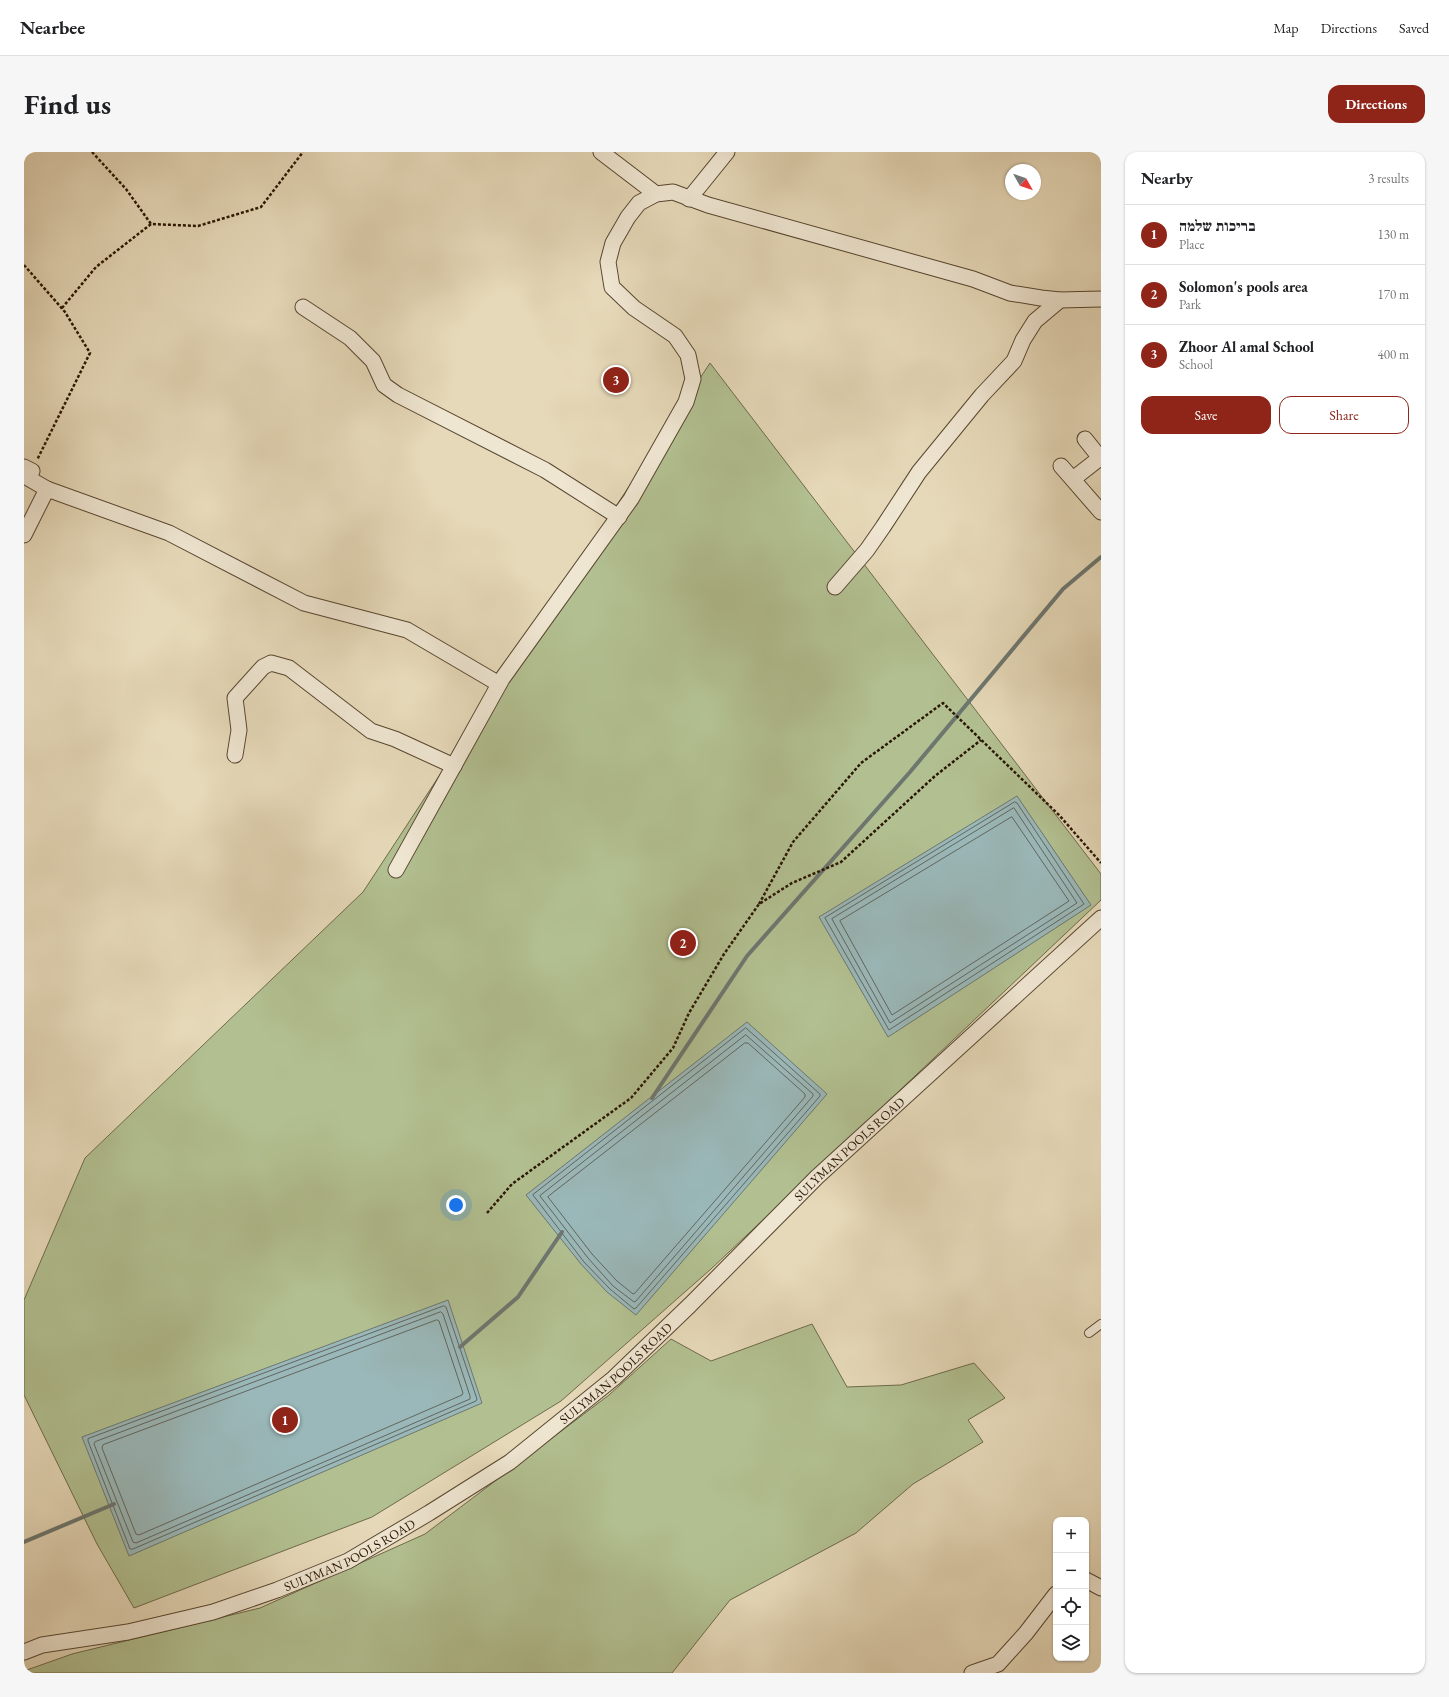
<!DOCTYPE html>
<meta charset="utf-8">
<style>
body{margin:0;font-family:"EB Garamond","Frank Ruhl Libre",serif;background:#f6f6f6;color:#202124}
.controls{position:absolute;right:12px;bottom:12px;display:grid;overflow:hidden;border-radius:8px;box-shadow:0 1px 3px #0004}
.controls button{width:36px;height:36px;display:grid;place-items:center;padding:0;border:0;border-bottom:1px solid #e0e0e0;background:#fff;color:#202124;font:20px sans-serif}
.compass{position:absolute;left:981px;top:12px;width:36px;height:36px;border-radius:50%;background:#fff;box-shadow:0 1px 3px #0004;rotate:130deg}
.you{position:absolute;left:432px;top:1053px;width:14px;height:14px;margin:-10px;border:3px solid #fff;border-radius:50%;background:#1a73e8;box-shadow:0 0 0 6px #1a73e833}
.badge{display:grid;place-items:center;width:26px;height:26px;border-radius:50%;background:#8f2418;color:#fff;font-size:13px;font-weight:700}
.pin{position:absolute;translate:-50% -50%;border:2px solid #fff;box-shadow:0 1px 4px #0006}
.list{margin:0;padding:0;list-style:none}
h2{display:flex;justify-content:space-between;align-items:center;height:52px;margin:0;padding:0 16px;font-size:17px}
h2 small{font-size:13px;font-weight:400;color:#757577}
.list li{display:grid;grid-template-columns:26px 1fr auto;gap:12px;align-items:center;box-sizing:border-box;height:60px;padding:0 16px;border-top:1px solid #e0e0e0}
.list b{display:block;font-size:15px;white-space:nowrap}
.list p{margin:0;font-size:13px;white-space:nowrap;color:#757577}
.list em{font-size:13px;font-style:normal;color:#757577}
.actions{display:flex;gap:8px;padding:12px 16px}
.actions a{flex:1;padding:9px 0;border:1px solid #8f2418;border-radius:12px;text-align:center;font-size:14px;color:#8f2418}
.actions .main{background:#8f2418;color:#fff}
.icon{flex:none;width:22px;height:22px;fill:none;stroke:currentColor;stroke-width:2;stroke-linecap:round;stroke-linejoin:round}
.map{position:relative;flex:none;width:1077px;height:1521px;overflow:hidden;border-radius:12px}
header{display:flex;align-items:center;gap:24px;box-sizing:border-box;height:56px;padding:0 20px;background:#fff;border-bottom:1px solid #e0e0e0}
header strong{font-size:19px}
nav{display:flex;gap:22px;margin-inline-start:auto;font-size:14px}
.intro{display:flex;align-items:center;justify-content:space-between;box-sizing:border-box;height:96px;padding:0 24px}
h1{margin:0;font-size:28px}
.button{padding:10px 18px;border-radius:12px;background:#8f2418;color:#fff;font-size:14px;font-weight:700}
main{display:flex;gap:24px;padding:0 24px}
aside{flex:1;background:#fff;border-radius:12px;box-shadow:0 1px 3px #0004}
.map>svg:first-child{display:block}
.green{fill:#b2c091;stroke:#6e6a4a}
.water{fill:#9ab8b9;stroke:#6d7770}
.lines{fill:none;stroke-linecap:round;stroke-linejoin:round}
.shore{stroke:#62665e;stroke-width:1}
.stream{stroke:#6d7770;stroke-width:4}
.lane-casing{stroke:#584630;stroke-width:10}
.street-casing{stroke:#584630;stroke-width:17}
.path{stroke:#291503;stroke-width:2.5;stroke-dasharray:3 2;stroke-linecap:butt}
.lane{stroke:#efe6d2;stroke-width:8}
.street{stroke:#efe6d2;stroke-width:15}
.labels{text-anchor:middle;dominant-baseline:central;stroke-width:3;stroke-linejoin:round;paint-order:stroke}
.street-label{font-size:13px;fill:#291503;stroke:#efe6d2}
</style>
<header>
<strong>Nearbee</strong>
<nav><a>Map</a><a>Directions</a><a>Saved</a></nav>
</header>
<div class="intro"><h1>Find us</h1><a class="button">Directions</a></div>
<main>
<div class="map">
<svg width="1077" height="1521" viewBox="0 0 1077 1521">
<rect width="100%" height="100%" fill="#e6d9b9"/>
<filter id="stains"><feTurbulence type="fractalNoise" baseFrequency=".005" numOctaves="4"/><feColorMatrix values="0 0 0 0 .2 0 0 0 0 .09 0 0 0 0 .02 0 0 0 .5 -.17"/></filter>
<radialGradient id="worn" r=".72"><stop offset=".6" stop-color="#630" stop-opacity="0"/><stop offset="1" stop-color="#630" stop-opacity=".3"/></radialGradient>
<path class="green" d="M 686,211 L 1077,722 L 1077,748 L 687,1117 L 537,1249 L 348,1365 L 110,1456 L 73,1392 L 0,1243 L 0,1148 L 61,1006 L 339,740 Z
M 788,1172 L 823,1235 L 877,1233 L 950,1211 L 981,1246 L 944,1268 L 959,1290 L 889,1332 L 832,1381 L 706,1448 L 648,1521 L 0,1521 L 0,1519 L 48,1502 L 236,1456 L 401,1382 L 585,1243 L 647,1187 L 687,1209 Z"/>
<path class="water" d="M 993,644 L 1067,753 L 864,885 L 795,765 Z
M 723,870 L 803,942 L 612,1163 L 583,1140 L 557,1112 L 502,1043 Z
M 424,1148 L 458,1251 L 105,1404 L 58,1285 Z"/>
<g class="lines">
<path class="shore" d="M 991,650 L 993,651 L 1060,752 L 865,878 L 801,766 Z
M 990,656 L 1053,751 L 866,871 L 808,767 Z
M 988,665 L 1045,749 L 868,863 L 816,769 Z
M 722,876 L 796,942 L 796,944 L 612,1156 L 610,1157 L 586,1137 L 560,1110 L 509,1043 Z
M 722,883 L 789,942 L 789,944 L 612,1149 L 610,1150 L 589,1134 L 564,1106 L 516,1044 Z
M 721,891 L 724,891 L 781,942 L 781,945 L 611,1141 L 609,1142 L 593,1129 L 568,1102 L 524,1045 Z
M 420,1154 L 422,1155 L 453,1247 L 452,1249 L 109,1397 L 106,1397 L 64,1289 L 64,1287 Z
M 417,1160 L 419,1162 L 446,1244 L 446,1247 L 112,1391 L 109,1390 L 70,1292 L 71,1290 Z
M 413,1168 L 415,1169 L 439,1241 L 438,1243 L 115,1383 L 112,1382 L 78,1296 L 79,1293 Z"/>
<path class="stream" d="M 628,946 L 723,804 L 886,620 L 1039,437 L 1077,405
M 436,1195 L 494,1145 L 538,1080
M 0,1390 L 90,1352"/>
<g class="lane-casing">
<path id="lane" d="M 1065,1181 L 1077,1172"/>
</g>
<g class="street-casing">
<g id="street">
<path d="M 577,0 L 632,42"/>
<path d="M 665,47 L 703,0"/>
<path d="M 279,155 L 326,186 L 349,209 L 360,233 L 374,243 L 521,318 L 595,365"/>
<path d="M 1061,287 L 1077,307"/>
<path d="M 1037,314 L 1077,360"/>
<path d="M 0,315 L 8,319 L 4,326 L 23,337 L 0,383"/>
<path d="M 1049,327 L 1076,306"/>
<path d="M 23,337 L 145,381 L 280,451 L 383,478 L 475,532"/>
<path d="M 811,435 L 843,398 L 859,375 L 895,320 L 958,243 L 990,209 L 999,188 L 1011,169 L 1036,148"/>
<path d="M 211,603 L 215,578 L 211,546 L 239,515 L 247,511 L 265,516 L 347,579 L 371,587 L 430,614"/>
<path d="M 372,718 L 478,527 L 607,347 L 662,250 L 669,227 L 664,203 L 651,184 L 610,156 L 588,135 L 584,110 L 589,91 L 604,65 L 615,51 L 632,42 L 649,40 L 684,53 L 949,127 L 986,141 L 1017,146 L 1036,148 L 1077,147"/>
<path d="M 1062,1428 L 1077,1436"/>
<path id="s1" d="M 0,1500 L 18,1493 L 104,1480 L 189,1460 L 253,1438 L 324,1409 L 405,1361 L 486,1310 L 590,1226 L 666,1153 L 793,1025 L 1077,766"/>
<path d="M 948,1521 L 974,1512 L 1002,1481 L 1032,1442"/>
</g>
</g>
<path class="path" d="M 68,0 L 102,37 L 127,72
M 0,113 L 41,160 L 66,201 L 13,308
M 38,156 L 72,115 L 127,72 L 174,74 L 237,55 L 279,0
M 735,752 L 769,690 L 837,611 L 919,551 L 1035,663 L 1077,711
M 463,1061 L 488,1032 L 607,946 L 649,896 L 665,861 L 700,802 L 735,752 L 768,731 L 817,710 L 911,624 L 957,588"/>
<use href="#lane" class="lane"/>
<use href="#street" class="street"/>
</g>
<g class="labels">
<g class="street-label">
<text stroke="none"><textPath href="#s1" startOffset="990">SULYMAN POOLS ROAD</textPath></text>
<text stroke="none"><textPath href="#s1" startOffset="666">SULYMAN POOLS ROAD</textPath></text>
<text stroke="none"><textPath href="#s1" startOffset="342">SULYMAN POOLS ROAD</textPath></text>
</g>
</g>
<rect width="100%" height="100%" filter="url(#stains)"/>
<rect width="100%" height="100%" fill="url(#worn)"/>
</svg>
<div class="controls">
<button>+</button>
<button>−</button>
<button><svg class="icon" aria-label="locate" viewBox="0 0 24 24"><circle cx="12" cy="12" r="6"/><path d="M12 2v4M12 18v4M2 12h4M18 12h4"/></svg></button>
<button><svg class="icon" aria-label="layers" viewBox="0 0 24 24"><path d="M12 4l9 5-9 5-9-5zM3 14l9 5 9-5"/></svg></button>
</div>
<svg class="compass" viewBox="-18 -18 36 36"><path d="M0-13l5 13h-10z" fill="#e53935"/><path d="M0 13l5-13h-10z" fill="#757577"/></svg>
<div class="you"></div>
<div class="pin badge" style="left:261px;top:1268px">1</div>
<div class="pin badge" style="left:659px;top:791px">2</div>
<div class="pin badge" style="left:592px;top:228px">3</div>
</div>
<aside>
<h2>Nearby<small>3 results</small></h2>
<ul class="list">
<li><span class="badge">1</span><div><b>בריכות שלמה</b><p>Place</p></div><em>130 m</em></li>
<li><span class="badge">2</span><div><b>Solomon's pools area</b><p>Park</p></div><em>170 m</em></li>
<li><span class="badge">3</span><div><b>Zhoor Al amal School</b><p>School</p></div><em>400 m</em></li>
</ul>
<div class="actions"><a class="main">Save</a><a>Share</a></div>
</aside>
</main>
